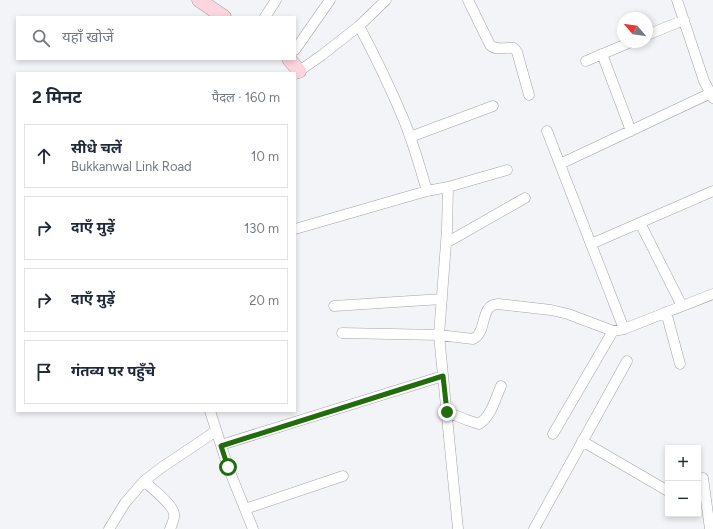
<!DOCTYPE html>
<html lang="hi">
<meta charset="utf-8">
<style>
body{margin:0;font-family:Figtree,"Noto Sans Devanagari",sans-serif;background:#f2f2f3;color:#1f2937}
.controls{position:absolute;right:12px;bottom:12px;display:grid;overflow:hidden;border-radius:0px;box-shadow:0 2px 6px #0003}
.controls button{width:36px;height:36px;display:grid;place-items:center;padding:0;border:0;border-bottom:1px solid #e0e1e3;background:#fff;color:#1f2937;font:20px sans-serif}
.compass{position:absolute;left:617px;top:12px;width:36px;height:36px;border-radius:50%;background:#fff;box-shadow:0 2px 6px #0003;rotate:299deg}
.stop{position:absolute;width:12px;height:12px;margin:-9px;border:3px solid #226c0d;border-radius:50%;background:#fff}
.stop.end{background:#226c0d;border-color:#fff;box-shadow:0 1px 4px #0008}
.list{margin:0;padding:0;list-style:none}
h2{display:flex;justify-content:space-between;align-items:center;height:52px;margin:0;padding:0 16px;font-size:17px}
h2 small{font-size:13px;font-weight:400;color:#747a83}
.list li{display:grid;grid-template-columns:26px 1fr auto;gap:12px;align-items:center;box-sizing:border-box;height:64px;margin:0 8px 8px;padding:0 8px;border:1px solid #e0e1e3;border-radius:0px}
.list b{display:block;font-size:15px;white-space:nowrap}
.list p{margin:0;font-size:13px;white-space:nowrap;color:#747a83}
.list em{font-size:13px;font-style:normal;color:#747a83}
.icon{flex:none;width:22px;height:22px;fill:none;stroke:currentColor;stroke-width:2;stroke-linecap:round;stroke-linejoin:round}
.map{position:relative;flex:none;width:713px;height:529px;overflow:hidden}
.search{position:absolute;background:#fff;box-shadow:0 2px 6px #0003;left:16px;top:16px;width:280px;height:44px;display:flex;align-items:center;gap:10px;box-sizing:border-box;padding:0 14px;border-radius:0px;color:#747a83;font-size:15px}
.panel{position:absolute;background:#fff;box-shadow:0 2px 6px #0003;left:16px;top:72px;width:280px;height:340px;border-radius:0px}
.map>svg:first-child{display:block}
.lines{fill:none;stroke-linecap:round;stroke-linejoin:round}
.street-casing{stroke:#a3a4a7;stroke-width:11}
.secondary-casing{stroke:#a3a4a7;stroke-width:15}
.street{stroke:#fff;stroke-width:10}
.secondary{stroke:#fdd5e1;stroke-width:14}
.route{stroke:#226c0d;stroke-width:5}
</style>
<div class="map">
<svg width="713" height="529" viewBox="0 0 713 529">
<rect width="100%" height="100%" fill="#f3f4f7"/>
<g class="lines">
<g class="street-casing">
<path id="street" d="M 468,0 L 490,45 C 496,51 505,47 514,48 L 517,52 L 529,95
M 677,0 L 704,81 L 713,98
M 265,17 L 276,0
M 359,26 C 375,56 390,87 403,118 C 413,142 420,167 427,191 L 448,187 L 447,230 L 439,335 L 458,529
M 647,35 L 684,20
M 295,50 L 330,0
M 602,54 L 631,131
M 586,61 L 631,42
M 295,74 L 322,55 L 359,26 L 386,0
M 547,131 L 624,329
M 410,137 L 493,106
M 560,164 L 711,93
M 448,187 L 507,170
M 640,223 L 682,306
M 295,229 L 427,191
M 446,243 L 525,198
M 591,244 L 713,191
M 334,306 L 442,299
M 666,312 L 680,364
M 342,333 L 439,335 L 473,339 C 488,332 479,305 498,304 L 551,310 L 568,314 L 613,331 L 624,329 L 713,294
M 210,411 L 228,467 L 253,529
M 447,412 L 467,420 L 479,424 C 491,417 496,397 501,386
M 553,434 L 613,331
M 582,441 L 668,491
M 221,445 L 443,376
M 703,478 L 710,529
M 144,481 C 151,488 173,504 174,514 C 175,519 172,524 170,529
M 245,509 L 343,476
M 109,529 L 125,503 L 144,481 L 161,468 L 216,431
M 534,529 L 627,361"/>
</g>
<g class="secondary-casing">
<path id="secondary" d="M 199,0 L 224,17
M 289,59 L 299,71"/>
</g>
<use href="#street" class="street"/>
<use href="#secondary" class="secondary"/>
</g>
<g class="lines">
<path class="route" d="M 228,467 L 221,446 L 443,376 L 447,412"/>
</g>
</svg>
<div class="controls">
<button>+</button>
<button>−</button>
</div>
<svg class="compass" viewBox="-18 -18 36 36"><path d="M0-13l5 13h-10z" fill="#e53935"/><path d="M0 13l5-13h-10z" fill="#747a83"/></svg>
<div class="stop" style="left:228px;top:467px"></div>
<div class="stop end" style="left:447px;top:412px"></div>
<div class="search"><svg class="icon" aria-label="search" viewBox="0 0 24 24"><circle cx="10" cy="10" r="6"/><path d="M15 15l6 6"/></svg>यहाँ खोजें</div>
<section class="panel">
<h2>2 मिनट<small>पैदल · 160 m</small></h2>
<ul class="list">
<li><svg class="icon" aria-label="ahead" viewBox="0 0 24 24"><path d="M12 20V5M6 11l6-6 6 6"/></svg><div><b>सीधे चलें</b><p>Bukkanwal Link Road</p></div><em>10 m</em></li>
<li><svg class="icon" aria-label="right" viewBox="0 0 24 24"><path d="M7 20v-9h11M14 6l5 5-5 5"/></svg><div><b>दाएँ मुड़ें</b></div><em>130 m</em></li>
<li><svg class="icon" aria-label="right" viewBox="0 0 24 24"><path d="M7 20v-9h11M14 6l5 5-5 5"/></svg><div><b>दाएँ मुड़ें</b></div><em>20 m</em></li>
<li><svg class="icon" aria-label="arrive" viewBox="0 0 24 24"><path d="M6 21V4h12l-3 4 3 4H6"/></svg><div><b>गंतव्य पर पहुँचे</b></div></li>
</ul>
</section>
</div>
